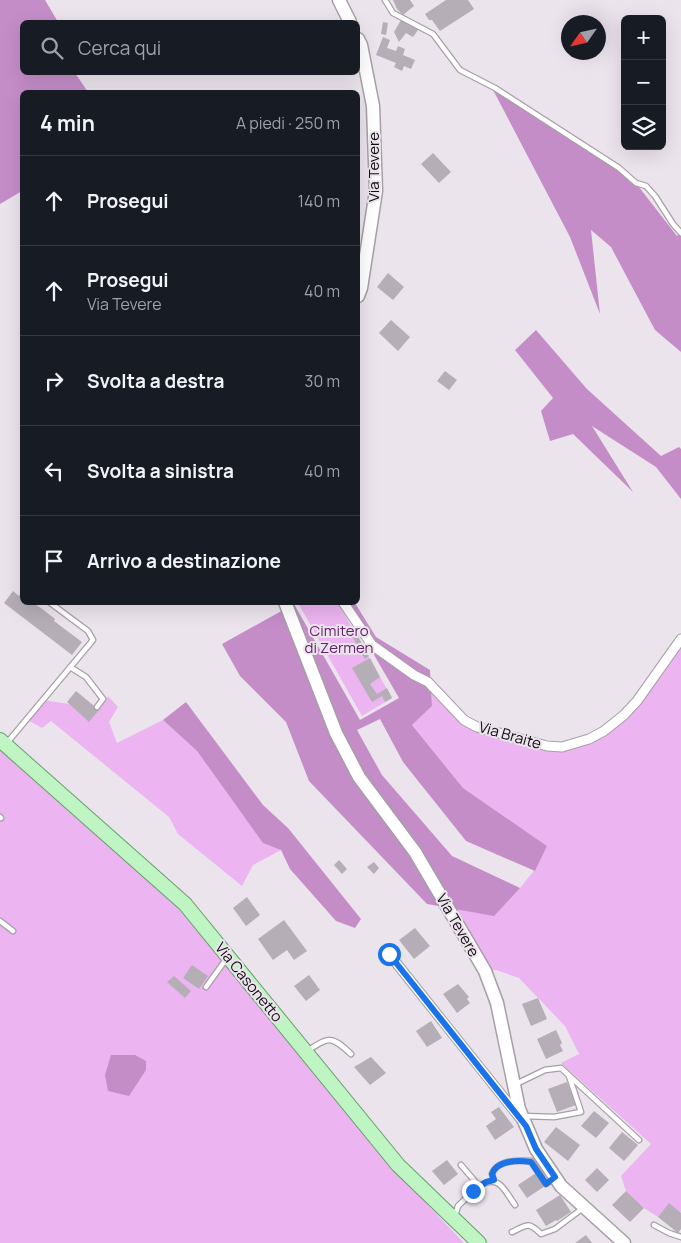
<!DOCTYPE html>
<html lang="it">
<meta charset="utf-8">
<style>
body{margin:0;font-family:Manrope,sans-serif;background:#242831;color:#f1f3f6}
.controls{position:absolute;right:15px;top:15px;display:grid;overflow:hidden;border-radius:8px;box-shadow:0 5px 20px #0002}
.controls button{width:45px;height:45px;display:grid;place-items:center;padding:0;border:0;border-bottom:1px solid #363941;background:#171b24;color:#f1f3f6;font:25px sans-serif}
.compass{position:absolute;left:561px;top:15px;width:45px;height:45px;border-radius:50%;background:#171b24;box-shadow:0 5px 20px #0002;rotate:236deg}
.stop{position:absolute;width:15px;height:15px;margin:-11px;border:4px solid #1a73e8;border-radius:50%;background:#fff}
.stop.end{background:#1a73e8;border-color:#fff;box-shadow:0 1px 5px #0008}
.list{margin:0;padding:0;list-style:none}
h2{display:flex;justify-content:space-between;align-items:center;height:65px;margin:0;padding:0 20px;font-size:21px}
h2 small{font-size:16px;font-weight:400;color:#9ea1a6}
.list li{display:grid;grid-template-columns:32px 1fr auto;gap:15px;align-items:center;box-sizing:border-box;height:90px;padding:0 20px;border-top:1px solid #363941}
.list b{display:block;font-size:19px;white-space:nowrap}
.list p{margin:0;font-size:16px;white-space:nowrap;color:#9ea1a6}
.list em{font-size:16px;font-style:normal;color:#9ea1a6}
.icon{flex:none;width:28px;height:28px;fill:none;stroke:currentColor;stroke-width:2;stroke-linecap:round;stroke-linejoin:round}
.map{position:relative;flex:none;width:681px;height:1243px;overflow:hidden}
.search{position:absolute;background:#171b24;box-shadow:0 5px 20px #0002;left:20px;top:20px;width:340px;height:55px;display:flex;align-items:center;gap:12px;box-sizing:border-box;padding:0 18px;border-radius:8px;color:#9ea1a6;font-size:19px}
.panel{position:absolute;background:#171b24;box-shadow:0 5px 20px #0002;left:20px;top:90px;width:340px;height:515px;border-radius:8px}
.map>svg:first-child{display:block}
.green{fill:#ecb4f0}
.forest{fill:#c48dc8}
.building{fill:#b5aeb6}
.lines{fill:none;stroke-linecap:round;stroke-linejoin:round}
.service-casing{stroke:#a69fa6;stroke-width:7}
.minor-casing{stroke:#a69fa6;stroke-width:11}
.secondary-casing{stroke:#a69fa6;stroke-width:15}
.primary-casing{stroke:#669f6b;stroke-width:16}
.service{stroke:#fff;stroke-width:4.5}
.minor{stroke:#fff;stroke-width:9}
.secondary{stroke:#fff;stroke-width:12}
.primary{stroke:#bff4c3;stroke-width:14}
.route{stroke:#1a73e8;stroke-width:6}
.labels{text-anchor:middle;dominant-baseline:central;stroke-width:4;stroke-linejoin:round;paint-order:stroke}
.street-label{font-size:15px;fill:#110f11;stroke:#ece4ec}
.park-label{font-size:15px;fill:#65226a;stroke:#ece4ec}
</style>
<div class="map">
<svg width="681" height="1243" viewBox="0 0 681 1243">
<rect width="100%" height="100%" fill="#ece4ec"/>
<path class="green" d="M 298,603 L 338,603 L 392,698 L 362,716 Z
M 681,639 L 681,1213 L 669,1204 L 658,1217 L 644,1208 L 626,1191 L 621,1176 L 651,1144 L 561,1063 L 579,1054 L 565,1026 L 519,978 L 496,970 L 485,971 L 447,907 L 520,888 L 536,868 L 547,846 L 463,788 L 412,725 L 432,706 L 431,685 L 464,720 L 547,746 L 576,744 L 624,715 Z
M 109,697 L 118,707 L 109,722 L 117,743 L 163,720 L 197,751 L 243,815 L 281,850 L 253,865 L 242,886 L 178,834 L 169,817 L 51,721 L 42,728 L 26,719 L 43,700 L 69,704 L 89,721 L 99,710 L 97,707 L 103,699 Z
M 5,745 L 182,906 L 391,1166 L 464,1243 L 0,1243 L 0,750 Z"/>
<path class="forest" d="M 0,0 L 45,0 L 58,22 L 22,22 L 22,72 L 75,73 L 88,92 L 22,92 L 22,191 L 0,204 Z
M 490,84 L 628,173 L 677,236 L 681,232 L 681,352 L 655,330 L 611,247 L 591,230 L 600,314 L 570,237 Z
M 536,330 L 587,389 L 661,456 L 679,447 L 681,449 L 681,499 L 656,467 L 592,426 L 633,492 L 573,434 L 550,441 L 541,411 L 553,398 L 515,350 Z
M 344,603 L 355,603 L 376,637 L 430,670 L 432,706 L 412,725 L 463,788 L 547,846 L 535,871 L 466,841 L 403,762 L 380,719 L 357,730 L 382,775 L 452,856 L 520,888 L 494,916 L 427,904 L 309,781 L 286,722 L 240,676 L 222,644 L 294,604 L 360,720 L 399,698 Z
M 186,702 L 263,805 L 288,828 L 361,919 L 355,928 L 336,921 L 290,869 L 281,850 L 263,843 L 197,751 L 163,720 Z
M 111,1055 L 135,1055 L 146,1061 L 146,1070 L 129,1096 L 108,1091 L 105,1075 Z"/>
<path class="building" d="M 393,0 L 410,0 L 414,6 L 403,15 L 397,9 Z
M 446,0 L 468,0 L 474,9 L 440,31 L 432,20 L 429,20 L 425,14 Z
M 401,20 L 418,30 L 413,37 L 406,33 L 399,42 L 394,32 Z
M 383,22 L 388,23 L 386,35 L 381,34 Z
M 383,37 L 390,40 L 387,48 L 396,51 L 398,46 L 405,49 L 403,55 L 415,60 L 411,69 L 404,66 L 402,71 L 394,67 L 396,63 L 376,55 Z
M 433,153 L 451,172 L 439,183 L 421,164 Z
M 388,273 L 404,287 L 393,300 L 377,287 Z
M 391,320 L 410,337 L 398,351 L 379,333 Z
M 445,371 L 457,380 L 449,390 L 437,381 Z
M 13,591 L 19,596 L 20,594 L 22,596 L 22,602 L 31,602 L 41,608 L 55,619 L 54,621 L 82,642 L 72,655 L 4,603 Z
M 355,631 L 369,656 L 365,659 L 351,634 Z
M 370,658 L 380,677 L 370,684 L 377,694 L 387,688 L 392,698 L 385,702 L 382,696 L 372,702 L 352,668 Z
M 76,691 L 99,710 L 89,722 L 67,702 Z
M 339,860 L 347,869 L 342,874 L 334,865 Z
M 374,862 L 379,868 L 374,874 L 367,867 Z
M 247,897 L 260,915 L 246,926 L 233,908 Z
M 284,920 L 307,951 L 294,960 L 287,950 L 273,960 L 258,939 Z
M 415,928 L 430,946 L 414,959 L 399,940 Z
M 192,965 L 208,976 L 199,989 L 183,978 Z
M 309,975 L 320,990 L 306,1001 L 294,986 Z
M 174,976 L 191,991 L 185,998 L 167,982 Z
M 458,984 L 469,997 L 467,999 L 470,1003 L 457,1013 L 443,994 Z
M 538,998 L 547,1019 L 531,1026 L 522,1004 Z
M 431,1021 L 442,1038 L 427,1047 L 416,1031 Z
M 556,1030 L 562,1043 L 560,1045 L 563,1051 L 546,1059 L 537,1039 Z
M 371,1057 L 386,1073 L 370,1085 L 354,1067 Z
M 567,1082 L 576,1105 L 557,1112 L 548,1089 Z
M 499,1107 L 514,1127 L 495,1140 L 486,1126 L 496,1119 L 491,1112 Z
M 594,1111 L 609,1123 L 596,1138 L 581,1126 Z
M 556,1127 L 580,1145 L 568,1161 L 544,1142 Z
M 622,1132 L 638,1145 L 624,1161 L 609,1148 Z
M 447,1160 L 458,1174 L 444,1185 L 432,1171 Z
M 597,1168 L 609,1180 L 597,1192 L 585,1180 Z
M 536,1173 L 545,1186 L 527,1198 L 518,1185 Z
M 626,1191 L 644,1208 L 630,1222 L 612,1205 Z
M 560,1195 L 571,1212 L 557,1221 L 556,1220 L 546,1226 L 536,1210 Z
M 669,1203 L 681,1213 L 681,1229 L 678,1233 L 658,1217 Z
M 586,1235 L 592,1243 L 575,1243 Z"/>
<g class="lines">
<g class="service-casing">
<path id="service" d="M 385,0 L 393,13 L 433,34 L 460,70 L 495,88 L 619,168 L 636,183 L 646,186 L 655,196 L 673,224 L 681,233
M 70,667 L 86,677 L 103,699 L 97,707
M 6,744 L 93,640 L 88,631 L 49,602
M 0,817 L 1,818
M 0,921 L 13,931
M 206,987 L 227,958
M 307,1051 C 329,1037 331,1035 351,1054
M 514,1085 L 545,1070 L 561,1068 L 639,1140
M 523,1116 L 554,1117 L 581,1112 L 569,1076
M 494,1181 L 492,1174 C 497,1160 518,1160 531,1161 L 546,1184 L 555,1178
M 479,1186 C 500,1174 504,1190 515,1205
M 455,1216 L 458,1206 L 479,1186 L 461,1165
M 654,1225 L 669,1233 L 681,1237
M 512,1232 C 527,1225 528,1221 541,1234 L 555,1229 L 583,1208"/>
</g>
<g class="minor-casing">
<path id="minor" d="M 343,602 L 372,645 L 414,675 L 428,682 L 464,720 L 477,727 L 547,746 L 562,747 L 589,739 L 604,731 L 624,715 L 637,701 L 681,639
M 389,954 L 520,1118"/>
</g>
<g class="secondary-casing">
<path id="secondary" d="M 339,0 L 350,22
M 358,39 L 361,45 L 373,106 L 376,191 L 361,288 L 358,296
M 285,602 L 336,733 L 359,777 L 415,852 L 485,971 L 497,1003 L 519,1109 L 536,1149 L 561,1186 L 624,1243"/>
</g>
<g class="primary-casing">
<path id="primary" d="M 0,740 L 185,904 L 398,1165 L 479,1243"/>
</g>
<use href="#service" class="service"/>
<use href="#minor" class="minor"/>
<use href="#secondary" class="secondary"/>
<use href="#primary" class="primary"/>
</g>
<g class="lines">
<path class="route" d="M 389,954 L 526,1126 L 536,1149 L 555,1177 L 546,1184 L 531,1162 C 518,1160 497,1160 492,1174 L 494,1180 L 486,1182 L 473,1191"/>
</g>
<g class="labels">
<g class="street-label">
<text transform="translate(373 167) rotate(-90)">Via Tevere</text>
<text transform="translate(510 735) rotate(16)">Via Braite</text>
<text transform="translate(458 925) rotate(60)">Via Tevere</text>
<text transform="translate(249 982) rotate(51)">Via Casonetto</text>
</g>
<g class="park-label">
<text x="339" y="630">Cimitero<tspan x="339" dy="17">di Zermen</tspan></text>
</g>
</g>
</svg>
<div class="controls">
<button>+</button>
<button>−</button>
<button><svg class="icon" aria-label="layers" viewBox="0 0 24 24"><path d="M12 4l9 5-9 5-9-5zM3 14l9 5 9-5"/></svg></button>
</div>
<svg class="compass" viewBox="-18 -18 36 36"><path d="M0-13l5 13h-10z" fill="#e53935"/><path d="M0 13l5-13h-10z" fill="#9ea1a6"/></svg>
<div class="stop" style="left:389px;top:954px"></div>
<div class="stop end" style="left:473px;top:1191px"></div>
<div class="search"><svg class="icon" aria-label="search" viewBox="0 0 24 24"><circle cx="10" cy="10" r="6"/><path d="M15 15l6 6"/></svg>Cerca qui</div>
<section class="panel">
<h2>4 min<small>A piedi · 250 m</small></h2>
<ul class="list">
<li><svg class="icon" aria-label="ahead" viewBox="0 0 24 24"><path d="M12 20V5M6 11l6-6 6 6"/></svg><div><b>Prosegui</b></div><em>140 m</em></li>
<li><svg class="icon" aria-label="ahead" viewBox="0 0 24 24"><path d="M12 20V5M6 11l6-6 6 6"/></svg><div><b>Prosegui</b><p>Via Tevere</p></div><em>40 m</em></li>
<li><svg class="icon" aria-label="right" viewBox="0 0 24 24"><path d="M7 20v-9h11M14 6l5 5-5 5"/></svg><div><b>Svolta a destra</b></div><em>30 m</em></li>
<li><svg class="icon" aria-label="left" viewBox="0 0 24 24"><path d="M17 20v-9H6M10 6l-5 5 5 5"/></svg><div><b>Svolta a sinistra</b></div><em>40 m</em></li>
<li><svg class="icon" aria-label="arrive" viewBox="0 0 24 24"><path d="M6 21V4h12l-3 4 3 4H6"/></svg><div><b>Arrivo a destinazione</b></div></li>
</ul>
</section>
</div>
